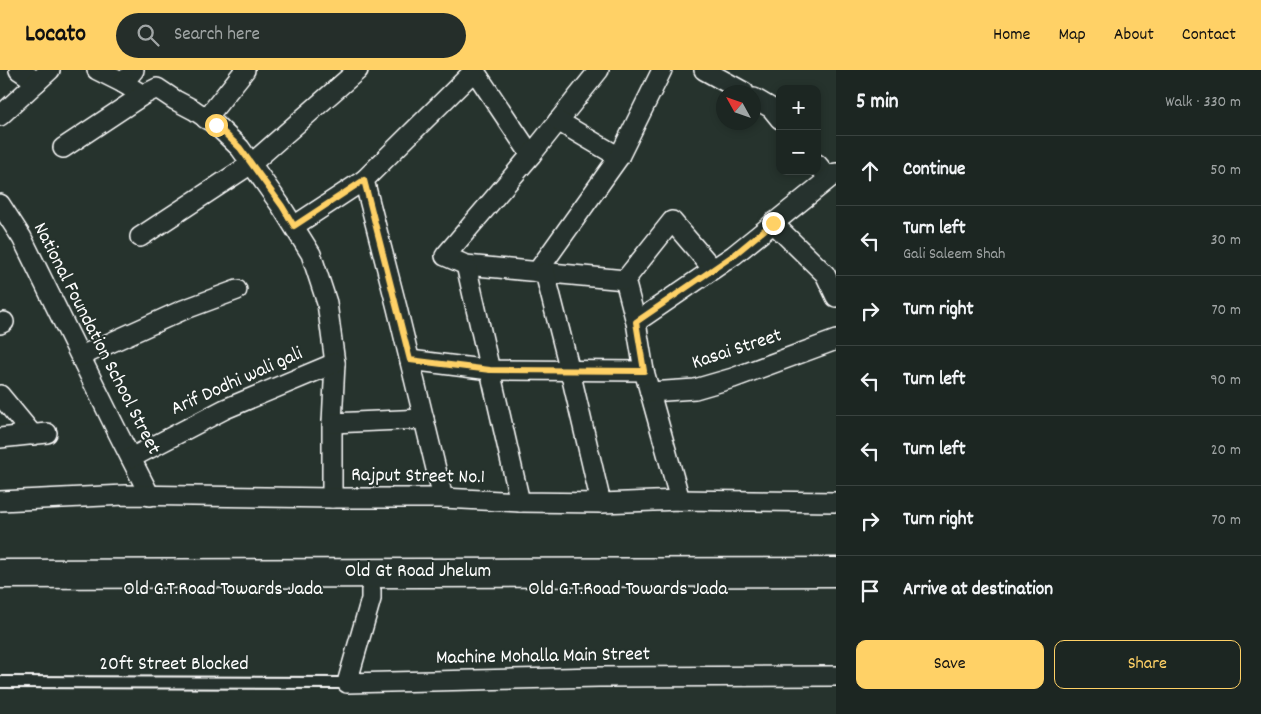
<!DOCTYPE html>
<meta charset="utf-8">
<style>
body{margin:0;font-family:Dekko,sans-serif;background:#252e2a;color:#f1f3f6}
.controls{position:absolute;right:15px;top:15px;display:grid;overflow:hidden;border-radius:10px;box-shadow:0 2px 8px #0003}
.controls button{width:45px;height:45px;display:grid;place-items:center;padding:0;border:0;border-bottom:1px solid #3a4340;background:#1c2622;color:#f1f3f6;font:25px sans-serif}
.compass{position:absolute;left:716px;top:15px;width:45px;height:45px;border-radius:50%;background:#1c2622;box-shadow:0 2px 8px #0003;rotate:310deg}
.stop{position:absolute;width:15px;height:15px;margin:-11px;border:4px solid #ffd166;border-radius:50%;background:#fff}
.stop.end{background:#ffd166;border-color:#fff;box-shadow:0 1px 5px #0008}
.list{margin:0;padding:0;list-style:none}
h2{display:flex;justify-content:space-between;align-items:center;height:65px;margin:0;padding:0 20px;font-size:21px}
h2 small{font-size:16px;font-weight:400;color:#a0a5a5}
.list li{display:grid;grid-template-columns:32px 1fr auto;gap:15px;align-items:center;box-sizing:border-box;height:70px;padding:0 20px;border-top:1px solid #3a4340}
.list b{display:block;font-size:19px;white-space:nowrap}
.list p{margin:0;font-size:16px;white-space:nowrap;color:#a0a5a5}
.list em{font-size:16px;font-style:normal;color:#a0a5a5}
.actions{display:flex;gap:10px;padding:15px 20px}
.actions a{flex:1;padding:11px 0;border:1px solid #ffd166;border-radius:10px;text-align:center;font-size:18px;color:#ffd166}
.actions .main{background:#ffd166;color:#111}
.icon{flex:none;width:28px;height:28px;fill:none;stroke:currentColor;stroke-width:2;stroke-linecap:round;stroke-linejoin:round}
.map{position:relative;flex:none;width:836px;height:644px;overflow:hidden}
header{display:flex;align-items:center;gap:30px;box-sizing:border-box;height:70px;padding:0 25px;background:#ffd166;color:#111}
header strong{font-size:24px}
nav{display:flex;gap:28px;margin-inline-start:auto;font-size:18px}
.search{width:350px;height:45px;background:#252e2a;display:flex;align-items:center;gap:12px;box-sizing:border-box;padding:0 18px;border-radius:28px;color:#a0a5a5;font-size:19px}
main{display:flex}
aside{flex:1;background:#1c2622}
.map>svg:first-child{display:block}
</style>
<header>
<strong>Locato</strong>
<div class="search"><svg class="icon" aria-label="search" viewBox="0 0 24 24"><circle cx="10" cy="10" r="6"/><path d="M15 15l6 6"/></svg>Search here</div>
<nav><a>Home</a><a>Map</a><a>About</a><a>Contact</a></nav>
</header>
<main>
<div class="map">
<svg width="836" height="644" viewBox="0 0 836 644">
<rect width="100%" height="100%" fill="#26332d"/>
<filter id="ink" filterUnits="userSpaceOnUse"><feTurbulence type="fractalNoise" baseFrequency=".02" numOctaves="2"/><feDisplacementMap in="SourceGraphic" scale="10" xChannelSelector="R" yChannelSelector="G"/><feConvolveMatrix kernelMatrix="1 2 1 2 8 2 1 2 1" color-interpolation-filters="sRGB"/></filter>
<g filter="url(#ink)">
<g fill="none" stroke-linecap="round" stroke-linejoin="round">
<defs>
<polyline id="service" points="0,612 347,613"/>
<g id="minor">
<polyline points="19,0 37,12"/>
<polyline points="97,0 123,13 134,0"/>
<polyline points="474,0 531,85"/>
<polyline points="599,0 531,85 445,186 466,195 625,210"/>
<polyline points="704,0 744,22"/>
<polyline points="123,13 143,25 157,18 175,30 194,40 216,55 240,78 281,136 311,184 327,233 335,293 332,353 332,428"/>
<polyline points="754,28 771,38 780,49"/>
<polyline points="0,46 50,0"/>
<polyline points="206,49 245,0"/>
<polyline points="558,51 619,87"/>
<polyline points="63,78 143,25"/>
<polyline points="817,94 829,108"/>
<polyline points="0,134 22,168 119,365 150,426"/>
<polyline points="773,153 825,204 836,227"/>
<polyline points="294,156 364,110"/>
<polyline points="140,167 251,94 358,0"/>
<polyline points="466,195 520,432"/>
<polyline points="537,202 619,87 662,0"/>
<polyline points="545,203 570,301 601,433"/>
<polyline points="625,210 636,252 644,301 680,430"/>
<polyline points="625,210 672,151 713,199"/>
<polyline points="636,252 734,185 836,103"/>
<polyline points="0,254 4,252"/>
<polyline points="81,286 183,240 237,220"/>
<polyline points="410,290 490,300 644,301"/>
<polyline points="650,322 695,319 733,308 836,270"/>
<polyline points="0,325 33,365"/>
<polyline points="332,353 424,349"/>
<polyline points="0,368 47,363"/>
<polyline points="131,388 225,339 335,293"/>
<polyline points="443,428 397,238 364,110 475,0"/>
<polyline points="0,431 125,425 332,428 443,428 520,432 601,433 680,430 836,432"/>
<polyline points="371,520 371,529 347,613 599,607 836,606"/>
</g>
<polyline id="primary" points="0,504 836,502"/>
</defs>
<use href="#service" stroke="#fff" stroke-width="14"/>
<use href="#minor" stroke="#fff" stroke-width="22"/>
<use href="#primary" stroke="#fff" stroke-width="31"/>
<use href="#service" stroke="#26332d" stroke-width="10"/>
<use href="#minor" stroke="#26332d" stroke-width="19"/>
<use href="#primary" stroke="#26332d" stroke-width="28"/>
</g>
</g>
<g fill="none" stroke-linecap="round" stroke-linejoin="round" filter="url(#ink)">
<polyline stroke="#ffd166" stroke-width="6" points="216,55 240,78 282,136 294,156 364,110 410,290 490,300 644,301 636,252 734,185 773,153"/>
</g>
<g text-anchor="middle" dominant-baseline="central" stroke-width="4" stroke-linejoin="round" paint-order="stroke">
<g font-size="20" fill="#fff" stroke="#26332d">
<text transform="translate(96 269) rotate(63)">National Foundation School Street</text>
<text transform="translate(737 280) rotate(-18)">Kasai Street</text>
<text transform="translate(237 312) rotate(-24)">Arif Dodhi wali gali</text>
<text transform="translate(418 407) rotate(1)">Rajput Street No.1</text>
<text x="418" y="502">Old Gt Road Jhelum</text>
<text x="223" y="520">Old G.T.Road Towards Jada</text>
<text x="628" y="520">Old G.T.Road Towards Jada</text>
<text transform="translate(543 587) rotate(-1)">Machine Mohalla Main Street</text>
<text x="174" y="595">20ft Street Blocked</text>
</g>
</g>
</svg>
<div class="controls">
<button>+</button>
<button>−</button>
</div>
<svg class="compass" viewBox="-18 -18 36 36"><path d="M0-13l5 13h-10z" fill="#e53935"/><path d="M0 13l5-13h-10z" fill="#a0a5a5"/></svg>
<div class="stop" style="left:216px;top:55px"></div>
<div class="stop end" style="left:773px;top:153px"></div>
</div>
<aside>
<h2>5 min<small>Walk · 330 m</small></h2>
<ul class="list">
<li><svg class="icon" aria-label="ahead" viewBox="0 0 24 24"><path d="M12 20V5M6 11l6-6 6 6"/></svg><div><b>Continue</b></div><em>50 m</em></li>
<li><svg class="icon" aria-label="left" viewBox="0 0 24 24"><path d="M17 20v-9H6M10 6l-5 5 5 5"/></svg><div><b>Turn left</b><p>Gali Saleem Shah</p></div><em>30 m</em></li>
<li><svg class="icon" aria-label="right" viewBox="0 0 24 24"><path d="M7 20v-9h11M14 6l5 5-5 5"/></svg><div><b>Turn right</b></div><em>70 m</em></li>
<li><svg class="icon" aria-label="left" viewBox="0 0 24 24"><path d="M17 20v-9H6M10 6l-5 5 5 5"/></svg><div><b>Turn left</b></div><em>90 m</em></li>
<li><svg class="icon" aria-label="left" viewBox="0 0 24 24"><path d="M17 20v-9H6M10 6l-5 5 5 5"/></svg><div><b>Turn left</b></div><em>20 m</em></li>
<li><svg class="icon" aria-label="right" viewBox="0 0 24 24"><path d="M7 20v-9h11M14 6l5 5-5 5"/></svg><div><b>Turn right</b></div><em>70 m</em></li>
<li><svg class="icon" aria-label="arrive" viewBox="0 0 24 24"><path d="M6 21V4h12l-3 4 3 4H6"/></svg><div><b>Arrive at destination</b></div></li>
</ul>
<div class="actions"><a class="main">Save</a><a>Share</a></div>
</aside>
</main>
